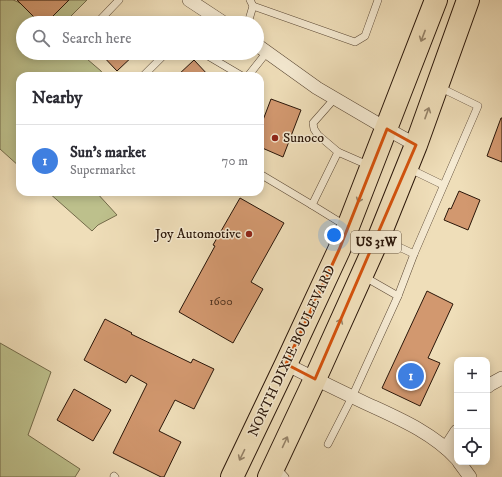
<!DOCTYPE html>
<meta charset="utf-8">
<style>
body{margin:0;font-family:"IM FELL DW Pica",serif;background:#f2f2f3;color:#2b2b33}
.controls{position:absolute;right:12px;bottom:12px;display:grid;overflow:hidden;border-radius:8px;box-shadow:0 2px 10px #0003}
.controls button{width:36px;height:36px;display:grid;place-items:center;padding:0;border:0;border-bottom:1px solid #e1e1e2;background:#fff;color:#2b2b33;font:20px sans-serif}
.you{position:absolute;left:334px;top:235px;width:14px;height:14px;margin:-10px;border:3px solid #fff;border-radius:50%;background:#1a73e8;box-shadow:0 0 0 6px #1a73e833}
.badge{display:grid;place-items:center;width:26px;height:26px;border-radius:50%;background:#8f2418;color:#fff;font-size:13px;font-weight:700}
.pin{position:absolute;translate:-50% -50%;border:2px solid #fff;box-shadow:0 1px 4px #0006}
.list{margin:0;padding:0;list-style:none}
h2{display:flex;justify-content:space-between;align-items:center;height:52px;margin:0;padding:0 16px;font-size:17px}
h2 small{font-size:13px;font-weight:400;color:#7c7c81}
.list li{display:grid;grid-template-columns:26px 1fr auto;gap:12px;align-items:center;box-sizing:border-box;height:72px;padding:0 16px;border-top:1px solid #e1e1e2}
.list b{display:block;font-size:15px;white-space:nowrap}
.list p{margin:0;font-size:13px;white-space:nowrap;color:#7c7c81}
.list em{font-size:13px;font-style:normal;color:#7c7c81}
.icon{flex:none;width:22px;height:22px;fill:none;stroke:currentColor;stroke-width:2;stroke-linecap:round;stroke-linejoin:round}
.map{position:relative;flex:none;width:502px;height:477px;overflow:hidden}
.search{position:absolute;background:#fff;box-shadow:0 2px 10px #0003;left:16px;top:16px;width:248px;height:44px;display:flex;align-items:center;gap:10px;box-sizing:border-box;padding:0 14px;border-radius:22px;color:#7c7c81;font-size:15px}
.panel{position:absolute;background:#fff;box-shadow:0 2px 10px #0003;left:16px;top:72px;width:248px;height:124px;border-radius:12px}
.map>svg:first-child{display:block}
</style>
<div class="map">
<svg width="502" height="477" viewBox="0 0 502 477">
<rect width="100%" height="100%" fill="#efdeb9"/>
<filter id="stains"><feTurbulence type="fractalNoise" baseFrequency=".005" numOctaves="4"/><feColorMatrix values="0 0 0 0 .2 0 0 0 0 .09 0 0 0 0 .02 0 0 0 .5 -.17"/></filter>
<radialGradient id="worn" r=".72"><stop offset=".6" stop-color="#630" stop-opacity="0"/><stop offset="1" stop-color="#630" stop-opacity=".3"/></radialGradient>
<g fill="#bdc08c" stroke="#746b4a">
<path d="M0,0c4,0 9,0 13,0 11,3 20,15 27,23h-17v30h57l21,18 3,5h-84v91l-20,-18z"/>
<polygon points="69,0 87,0 64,23 46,23"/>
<polygon points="48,192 96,192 117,215 98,225 92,231"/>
<polygon points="0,343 51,372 28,435 80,469 75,477 0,477"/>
</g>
<g fill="#d2986f" stroke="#2a1609">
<polygon points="17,0 69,0 46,23 40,23"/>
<polygon points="100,53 136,53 117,71"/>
<polygon points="194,60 209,76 177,76"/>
<polygon points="271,99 301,110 283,157 260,147 260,128"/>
<polygon points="501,118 502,118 502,162 487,156"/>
<polygon points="459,191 480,200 468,230 444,220 449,208 451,209"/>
<polygon points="240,198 284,223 251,282 263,289 233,343 179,312 215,246 213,245"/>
<polygon points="427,291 453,304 428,358 440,363 420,406 382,388"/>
<polygon points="105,319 132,333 131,334 191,363 193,359 214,369 194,409 175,400 159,431 181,442 164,477 161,477 113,453 147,384 131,375 126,383 84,360"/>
<polygon points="74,389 111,410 93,441 57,420"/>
</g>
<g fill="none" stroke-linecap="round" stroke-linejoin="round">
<defs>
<g id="lane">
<polyline points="253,6 355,42 365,36 378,0"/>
<polyline points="97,23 119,0"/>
<polyline points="248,23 253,6 250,0"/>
<polyline points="203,53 242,76"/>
<polyline points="143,76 166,53"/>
<polyline points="248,76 267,52"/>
<polyline points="335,98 313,123 314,129 318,135 338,152"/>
<polyline points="410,169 443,185"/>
<polyline points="260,174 312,205 338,152 370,166"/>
<polyline points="134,192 135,192"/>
<polyline points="312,205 346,226"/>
<polyline points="382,239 414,254"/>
<polyline points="363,276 398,296"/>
<polyline points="328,444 352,397 398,296 414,254 478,106 439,87"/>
<polyline points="277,468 285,477"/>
<polyline points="114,476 115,477"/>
</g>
<g id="street">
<polyline points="189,0 224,23"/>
<polyline points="257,45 317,88 387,129 416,145"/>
<path d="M286,364c25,13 50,25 75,37 34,16 70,30 96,58"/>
<polyline points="487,387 491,384 502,378"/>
<polyline points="446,448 457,431"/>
<polyline points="459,462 470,477"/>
</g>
<g id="highway">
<polyline points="232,477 286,364 339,250 436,0"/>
<polyline points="269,477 315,379 379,237 416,145 468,0"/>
</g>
</defs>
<use href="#lane" stroke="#5b4835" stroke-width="8"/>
<use href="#street" stroke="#5b4835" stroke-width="14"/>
<use href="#highway" stroke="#2a1609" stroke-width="24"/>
<use href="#lane" stroke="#f5ead2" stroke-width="7"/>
<use href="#street" stroke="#f5ead2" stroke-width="13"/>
<use href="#highway" stroke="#efdeb9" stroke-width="22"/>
</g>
<defs><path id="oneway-shaft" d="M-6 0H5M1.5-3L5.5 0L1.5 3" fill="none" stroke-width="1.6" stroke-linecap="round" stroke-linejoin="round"/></defs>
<g stroke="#96846a">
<use href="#oneway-shaft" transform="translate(423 36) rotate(111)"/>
<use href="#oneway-shaft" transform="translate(427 113) rotate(-70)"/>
<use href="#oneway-shaft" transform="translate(360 197) rotate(111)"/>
<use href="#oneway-shaft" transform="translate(339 324) rotate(-66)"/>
<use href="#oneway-shaft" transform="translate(285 442) rotate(-65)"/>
<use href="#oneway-shaft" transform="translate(242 455) rotate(116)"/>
</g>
<path fill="none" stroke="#d5520c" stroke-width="3" stroke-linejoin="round" d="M387,129l29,16 -101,234 -29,-15 53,-114z"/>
<g fill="#8f2418" stroke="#f5ead2" stroke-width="1.5">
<circle cx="275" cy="138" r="4"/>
<circle cx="249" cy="234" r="4"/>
</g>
<g text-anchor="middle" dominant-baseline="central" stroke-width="3" stroke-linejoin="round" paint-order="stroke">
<g font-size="12" fill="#543622">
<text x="221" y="301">1600</text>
</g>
<rect fill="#f5ead2" stroke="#675645" stroke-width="1" x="351" y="231" width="50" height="22" rx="3"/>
<g font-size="13" font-weight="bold" fill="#2a1609">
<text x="376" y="242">US 31W</text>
</g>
<g font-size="14" fill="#2a1609" stroke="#f5ead2" text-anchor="start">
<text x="283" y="138">Sunoco</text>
<text x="241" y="234" text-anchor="end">Joy Automotive</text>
</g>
<g font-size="14" fill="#2a1609" stroke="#f5ead2">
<text transform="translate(292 351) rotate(-65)">NORTH DIXIE BOULEVARD</text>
</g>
</g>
<rect width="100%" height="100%" filter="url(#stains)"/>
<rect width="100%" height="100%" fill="url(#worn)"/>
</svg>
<div class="controls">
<button>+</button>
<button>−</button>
<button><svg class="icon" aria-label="locate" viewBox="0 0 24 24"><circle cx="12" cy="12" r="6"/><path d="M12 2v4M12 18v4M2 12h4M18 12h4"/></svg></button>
</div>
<div class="you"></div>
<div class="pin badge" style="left:411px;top:376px;background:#3f7fe0">1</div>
<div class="search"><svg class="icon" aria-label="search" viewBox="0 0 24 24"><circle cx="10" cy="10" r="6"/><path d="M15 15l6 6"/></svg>Search here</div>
<section class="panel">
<h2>Nearby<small></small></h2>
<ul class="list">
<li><span class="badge" style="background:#3f7fe0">1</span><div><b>Sun’s market</b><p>Supermarket</p></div><em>70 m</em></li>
</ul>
</section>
</div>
